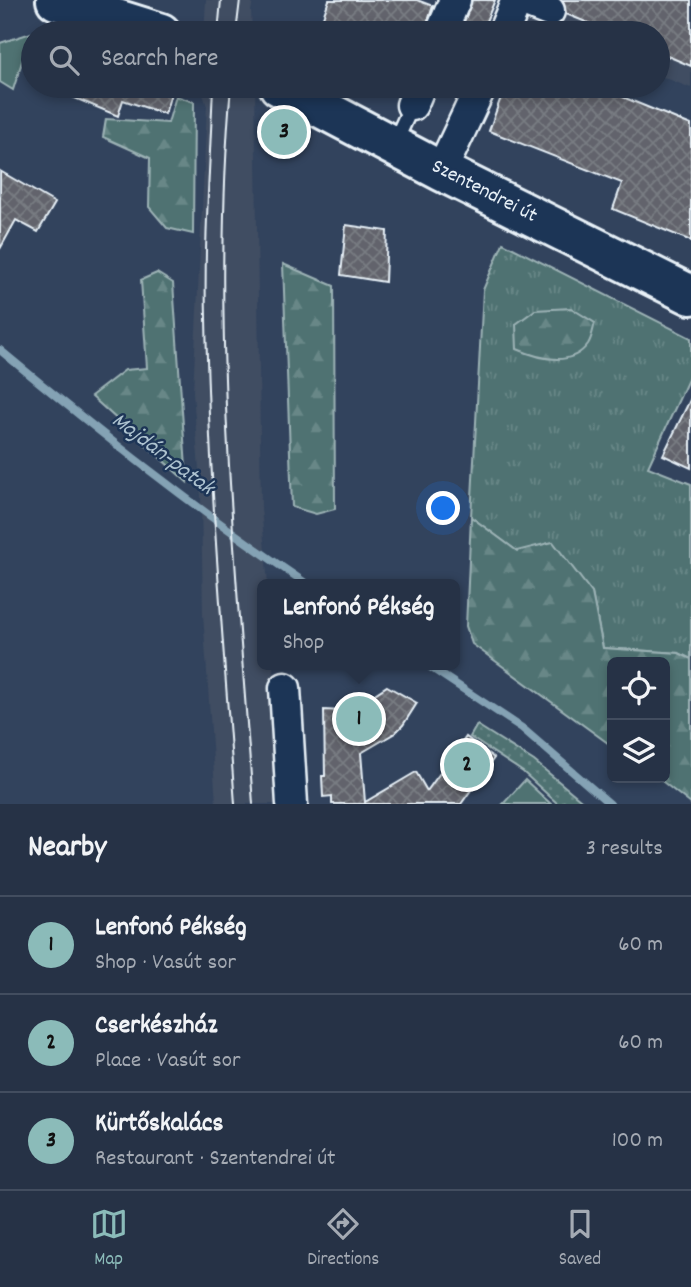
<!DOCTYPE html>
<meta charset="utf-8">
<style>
body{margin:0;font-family:Dekko,sans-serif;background:#323e51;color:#f1f3f6}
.controls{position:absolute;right:21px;bottom:21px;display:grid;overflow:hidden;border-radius:10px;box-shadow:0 4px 10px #0003}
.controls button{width:63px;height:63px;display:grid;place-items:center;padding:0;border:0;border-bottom:2px solid #424d5f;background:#263246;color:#f1f3f6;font:35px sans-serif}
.you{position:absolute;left:444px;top:509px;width:24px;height:24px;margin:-18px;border:5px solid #fff;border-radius:50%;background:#1a73e8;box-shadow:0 0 0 10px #1a73e833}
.badge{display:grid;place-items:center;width:46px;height:46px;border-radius:50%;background:#8bbbb9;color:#111;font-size:23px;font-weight:700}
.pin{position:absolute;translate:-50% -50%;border:4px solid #fff;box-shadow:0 2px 7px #0006}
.popup{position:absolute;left:257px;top:579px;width:203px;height:91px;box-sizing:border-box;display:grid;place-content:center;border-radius:10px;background:#263246;filter:drop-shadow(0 2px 5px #0005);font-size:23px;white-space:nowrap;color:#a4aab3}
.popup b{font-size:26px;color:#f1f3f6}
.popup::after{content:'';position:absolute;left:50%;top:100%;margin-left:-14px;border:14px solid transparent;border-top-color:#263246}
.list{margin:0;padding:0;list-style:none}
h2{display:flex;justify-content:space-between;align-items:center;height:91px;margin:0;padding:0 28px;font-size:30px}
h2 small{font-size:23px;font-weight:400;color:#a4aab3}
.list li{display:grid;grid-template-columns:46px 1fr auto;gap:21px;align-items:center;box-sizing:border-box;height:98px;padding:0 28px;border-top:2px solid #424d5f}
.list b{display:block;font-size:26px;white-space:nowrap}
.list p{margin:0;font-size:23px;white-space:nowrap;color:#a4aab3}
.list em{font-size:23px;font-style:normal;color:#a4aab3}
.icon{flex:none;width:38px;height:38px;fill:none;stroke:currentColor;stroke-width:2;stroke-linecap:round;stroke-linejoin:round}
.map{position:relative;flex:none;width:691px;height:804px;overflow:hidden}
.search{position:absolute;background:#263246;box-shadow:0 4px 10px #0003;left:21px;right:21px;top:21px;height:77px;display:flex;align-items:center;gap:18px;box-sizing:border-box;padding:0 24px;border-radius:38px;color:#a4aab3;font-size:26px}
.sheet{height:385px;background:#263246}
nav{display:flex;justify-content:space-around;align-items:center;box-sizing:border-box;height:98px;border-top:2px solid #424d5f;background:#263246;font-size:19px;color:#a4aab3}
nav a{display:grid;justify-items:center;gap:4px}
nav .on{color:#8bbbb9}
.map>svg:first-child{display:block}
</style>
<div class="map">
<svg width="691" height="804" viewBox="0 0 691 804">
<defs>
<pattern id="grass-tufts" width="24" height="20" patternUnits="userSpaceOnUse" patternTransform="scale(1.75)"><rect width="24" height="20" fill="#4f7272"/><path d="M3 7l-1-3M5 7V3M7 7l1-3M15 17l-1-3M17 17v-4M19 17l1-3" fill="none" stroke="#688787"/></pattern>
<pattern id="forest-firs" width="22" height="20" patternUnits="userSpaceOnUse" patternTransform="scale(1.75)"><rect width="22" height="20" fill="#4f7272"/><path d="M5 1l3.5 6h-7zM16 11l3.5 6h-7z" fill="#688787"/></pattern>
<pattern id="garden-dots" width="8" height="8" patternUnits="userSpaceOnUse" patternTransform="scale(1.75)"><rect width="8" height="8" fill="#4f7272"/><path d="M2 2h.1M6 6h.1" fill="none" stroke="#688787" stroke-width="1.8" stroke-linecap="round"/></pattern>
<pattern id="building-cross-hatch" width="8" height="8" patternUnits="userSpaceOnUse" patternTransform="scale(1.75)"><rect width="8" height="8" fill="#62646c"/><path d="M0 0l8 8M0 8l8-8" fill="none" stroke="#787b82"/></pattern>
</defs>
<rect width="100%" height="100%" fill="#32435d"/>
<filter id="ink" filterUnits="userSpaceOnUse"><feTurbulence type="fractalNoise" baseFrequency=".0143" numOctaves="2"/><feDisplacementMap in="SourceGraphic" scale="14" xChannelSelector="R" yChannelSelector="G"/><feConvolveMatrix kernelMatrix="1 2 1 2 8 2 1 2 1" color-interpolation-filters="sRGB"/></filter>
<g filter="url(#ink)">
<g fill="#404d62">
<polygon points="206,0 253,0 251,11 252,33 204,33"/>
<polygon points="532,0 691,0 691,88 658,75 658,33 549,33 523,23"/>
<polygon points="200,86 255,86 261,508 268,584 263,584 263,665 273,665 280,804 216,804 203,614 201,496 193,392 207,106"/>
</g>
<polygon fill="url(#grass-tufts)" stroke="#9cb2b5" stroke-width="2" points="503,243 691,338 691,373 648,467 691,484 691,659 679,653 603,648 592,593 517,551 471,517 483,290"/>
<g fill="url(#forest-firs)" stroke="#9cb2b5" stroke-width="2">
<polygon points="176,96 194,102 193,234 167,228 149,207 150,158 103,137 106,119 168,123"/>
<polygon points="283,264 334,286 335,509 316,514 292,507"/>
<polygon points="157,273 173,283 187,482 91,396 125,370 147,368 141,280"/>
<path d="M571,308l24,15c-2,6 -3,15 -7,21 -17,24 -48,15 -71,5l-1,-25 19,-14z"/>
<polygon points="471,517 517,551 553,542 592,593 603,648 679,653 691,659 691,804 658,778 665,778 665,662 612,662 612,746 472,644 466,626"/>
</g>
<g fill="#4f7272" stroke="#9cb2b5" stroke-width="2">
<polygon points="31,33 13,90 0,82 0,43"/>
<polygon points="525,780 551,804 503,804"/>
</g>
<polygon fill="url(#garden-dots)" stroke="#9cb2b5" stroke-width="2" points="477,725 534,761 586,804 558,804 523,772 470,737"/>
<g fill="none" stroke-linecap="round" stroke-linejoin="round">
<g stroke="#84a2b4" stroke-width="8">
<path d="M0,350c99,82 199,162 307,234"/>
<polyline points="427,665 522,728 610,804"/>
</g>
</g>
<g fill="url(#building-cross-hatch)" stroke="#e8f1f8" stroke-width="2">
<polygon points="329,0 417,0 433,6 424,33 357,33 322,20"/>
<polygon points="472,0 495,0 484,26 487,27 486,33 460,33"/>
<polygon points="563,0 691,0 691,66 658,52 658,33 613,33 566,14"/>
<polygon points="46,86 173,86 165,114 123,100 118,116"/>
<polygon points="505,86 596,86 691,125 691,241 613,209 622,183 489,131"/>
<polygon points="0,171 55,203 38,232 16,220 0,249"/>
<polygon points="346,225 387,231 385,282 341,275"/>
<polygon points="691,398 691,468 663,455"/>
<polygon points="387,686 417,703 403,725 395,733 361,753 365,802 416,772 427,791 466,737 494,758 461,804 332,804 332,796 323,797 322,776 325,776 324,710 343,711 345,706 358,705"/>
</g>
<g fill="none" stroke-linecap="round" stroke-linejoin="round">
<defs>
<polyline id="service" points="394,144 412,105"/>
<g id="minor">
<polyline points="521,0 549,11"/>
<polyline points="441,33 455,0"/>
<polyline points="503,33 517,0"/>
<polyline points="412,105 420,86"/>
<polyline points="441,171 481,86"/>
<polyline points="285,688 292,804"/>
</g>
<g id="secondary">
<polyline points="56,0 161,33"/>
<polyline points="279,86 441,171 691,295"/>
</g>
</defs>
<use href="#service" stroke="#e8f1f8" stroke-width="19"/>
<use href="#minor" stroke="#e8f1f8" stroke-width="35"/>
<use href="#secondary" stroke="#e8f1f8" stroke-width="44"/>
<use href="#service" stroke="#1d3557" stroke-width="14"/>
<use href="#minor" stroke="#1d3557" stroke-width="30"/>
<use href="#secondary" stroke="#1d3557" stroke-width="38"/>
<g stroke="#e8f1f8" stroke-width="2">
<polyline points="218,33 221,0"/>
<polyline points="236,33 240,0"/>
<path d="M213,86c-3,77 -9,155 -7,232 3,162 17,324 29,486"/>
<path d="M231,86c-21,239 5,479 22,718"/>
</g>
</g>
</g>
<g text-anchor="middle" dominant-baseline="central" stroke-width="5" stroke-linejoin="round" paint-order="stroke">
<g font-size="21" fill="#e8f1f8" stroke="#1d3557">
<text transform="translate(484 192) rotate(27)">Szentendrei út</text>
</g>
<g font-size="23" font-style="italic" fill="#aec3d0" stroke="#1d3557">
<text transform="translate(162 455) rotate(37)">Majdán-patak</text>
</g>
</g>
</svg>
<div class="controls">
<button><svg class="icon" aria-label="locate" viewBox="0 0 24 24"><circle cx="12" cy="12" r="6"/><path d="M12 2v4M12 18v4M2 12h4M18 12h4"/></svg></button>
<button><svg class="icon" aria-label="layers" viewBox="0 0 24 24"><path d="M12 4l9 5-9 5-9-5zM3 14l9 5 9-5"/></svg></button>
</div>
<div class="you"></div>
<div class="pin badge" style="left:359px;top:719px">1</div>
<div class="popup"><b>Lenfonó Pékség</b>Shop</div>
<div class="pin badge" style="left:467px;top:765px">2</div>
<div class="pin badge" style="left:284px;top:132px">3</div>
<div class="search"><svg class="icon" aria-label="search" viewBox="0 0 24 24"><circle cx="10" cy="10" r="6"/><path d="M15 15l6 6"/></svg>Search here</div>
</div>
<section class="sheet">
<h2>Nearby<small>3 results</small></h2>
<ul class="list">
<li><span class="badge">1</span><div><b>Lenfonó Pékség</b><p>Shop · Vasút sor</p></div><em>60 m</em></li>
<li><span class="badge">2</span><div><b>Cserkészház</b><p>Place · Vasút sor</p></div><em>60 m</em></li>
<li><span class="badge">3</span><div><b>Kürtőskalács</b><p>Restaurant · Szentendrei út</p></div><em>100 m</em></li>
</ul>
</section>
<nav>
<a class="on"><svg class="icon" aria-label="map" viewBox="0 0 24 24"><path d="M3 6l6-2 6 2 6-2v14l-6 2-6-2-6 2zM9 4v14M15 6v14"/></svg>Map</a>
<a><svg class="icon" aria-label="directions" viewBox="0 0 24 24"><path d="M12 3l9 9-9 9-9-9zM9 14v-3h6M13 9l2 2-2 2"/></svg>Directions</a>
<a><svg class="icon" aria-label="saved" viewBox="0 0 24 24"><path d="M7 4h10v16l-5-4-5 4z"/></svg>Saved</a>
</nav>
